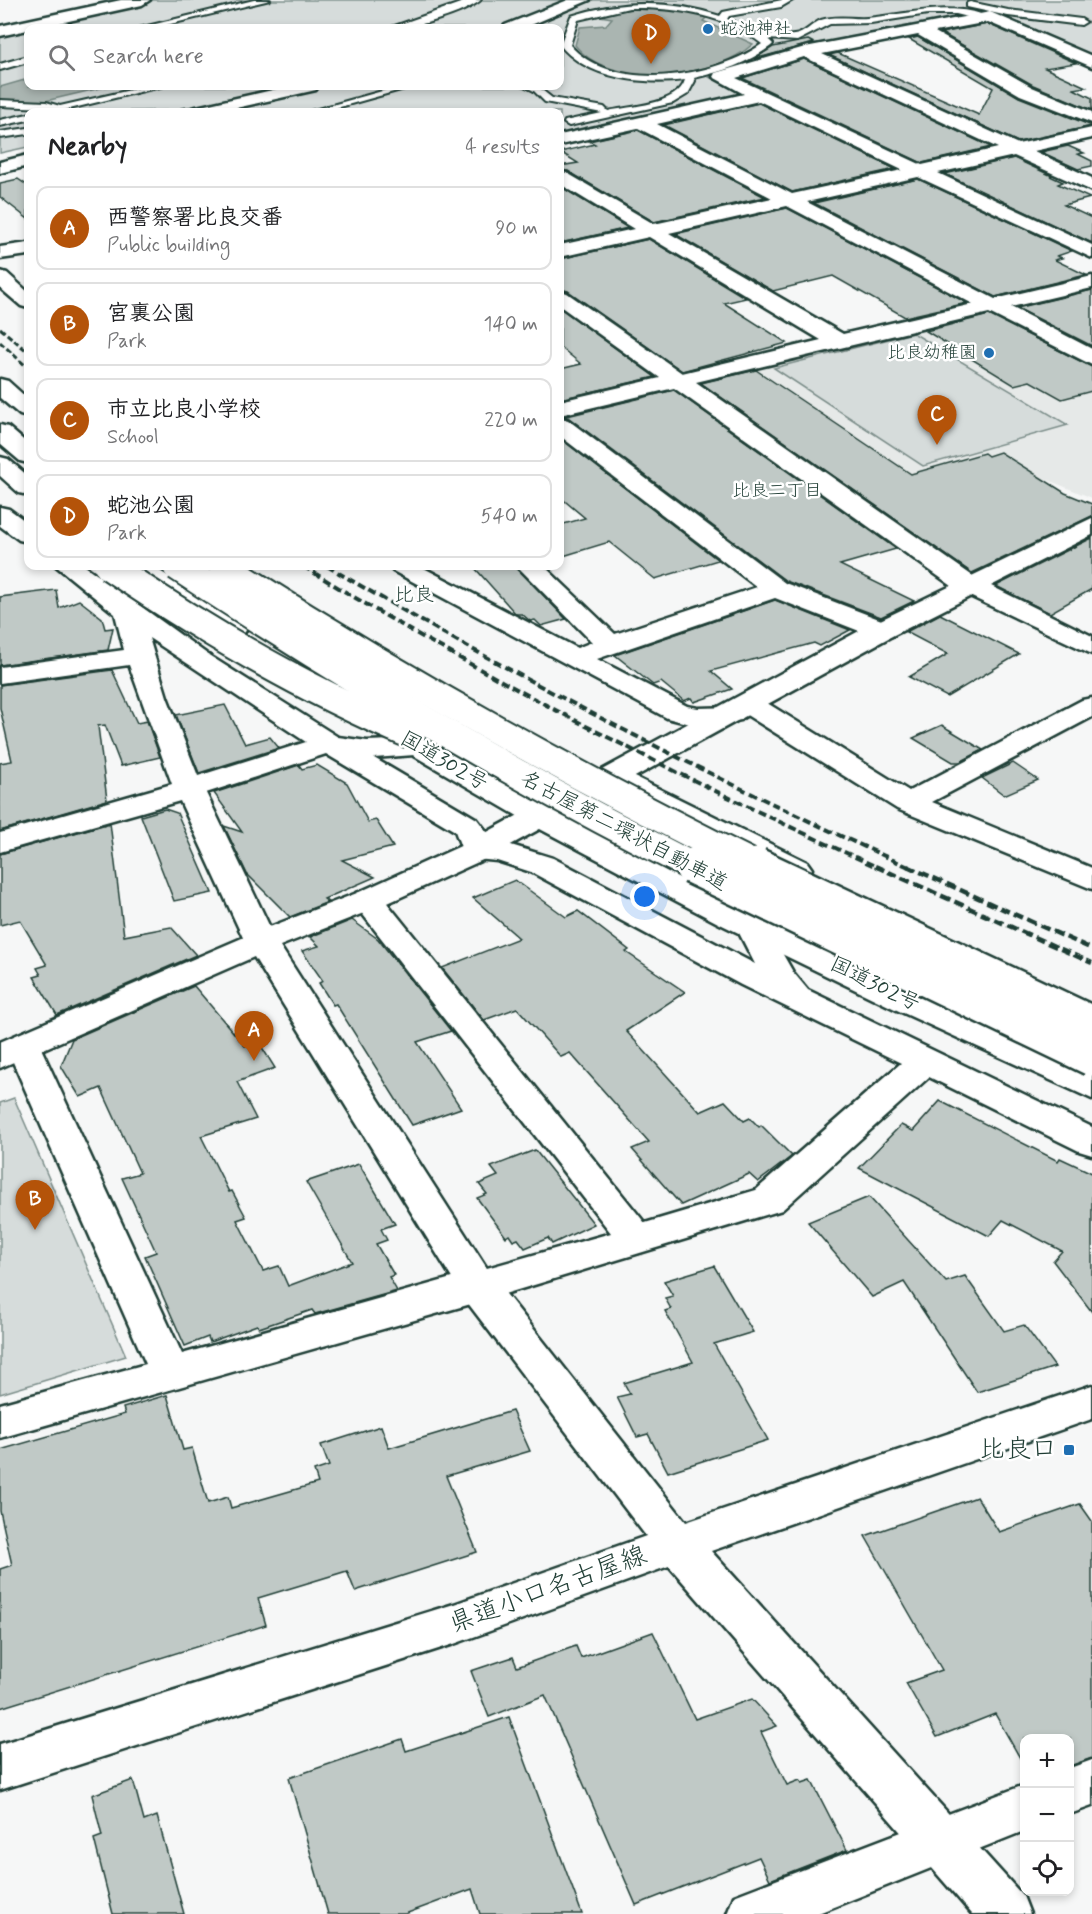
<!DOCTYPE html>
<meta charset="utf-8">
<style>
body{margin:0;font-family:Mynerve,"Klee One",sans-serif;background:#f6f6f6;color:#202124}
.controls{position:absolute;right:18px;bottom:18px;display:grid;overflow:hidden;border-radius:12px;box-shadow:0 3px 9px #0003}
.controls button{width:54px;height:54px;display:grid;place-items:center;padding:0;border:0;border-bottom:2px solid #e0e0e0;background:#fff;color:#202124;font:30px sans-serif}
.you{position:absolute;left:645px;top:897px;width:21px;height:21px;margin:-15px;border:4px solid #fff;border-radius:50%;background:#1a73e8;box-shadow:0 0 0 9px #1a73e833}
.badge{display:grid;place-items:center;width:39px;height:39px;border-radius:50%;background:#b45309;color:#fff;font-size:20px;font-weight:700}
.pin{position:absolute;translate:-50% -50px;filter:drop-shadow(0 2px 3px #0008)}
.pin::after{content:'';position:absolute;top:32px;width:21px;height:18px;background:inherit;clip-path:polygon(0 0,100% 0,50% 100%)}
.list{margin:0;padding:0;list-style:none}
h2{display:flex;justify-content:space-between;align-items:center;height:78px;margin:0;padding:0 24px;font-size:26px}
h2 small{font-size:20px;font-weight:400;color:#757577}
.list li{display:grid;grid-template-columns:39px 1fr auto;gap:18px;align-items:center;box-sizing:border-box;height:84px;margin:0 12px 12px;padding:0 12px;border:2px solid #e0e0e0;border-radius:12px}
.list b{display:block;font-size:22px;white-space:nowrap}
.list p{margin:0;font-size:20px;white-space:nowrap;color:#757577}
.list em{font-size:20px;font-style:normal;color:#757577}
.icon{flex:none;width:33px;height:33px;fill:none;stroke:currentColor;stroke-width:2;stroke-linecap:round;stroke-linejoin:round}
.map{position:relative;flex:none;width:1092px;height:1914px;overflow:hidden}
.search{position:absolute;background:#fff;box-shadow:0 3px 9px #0003;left:24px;top:24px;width:540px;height:66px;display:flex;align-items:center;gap:15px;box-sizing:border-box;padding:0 21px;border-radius:12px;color:#757577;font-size:22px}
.panel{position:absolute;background:#fff;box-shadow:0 3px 9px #0003;left:24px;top:108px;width:540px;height:462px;border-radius:12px}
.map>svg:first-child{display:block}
</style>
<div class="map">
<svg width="1092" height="1914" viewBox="0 0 1092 1914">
<rect width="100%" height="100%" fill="#f6f7f7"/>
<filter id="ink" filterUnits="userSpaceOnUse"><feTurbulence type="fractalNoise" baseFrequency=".0167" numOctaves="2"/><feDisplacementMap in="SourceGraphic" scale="12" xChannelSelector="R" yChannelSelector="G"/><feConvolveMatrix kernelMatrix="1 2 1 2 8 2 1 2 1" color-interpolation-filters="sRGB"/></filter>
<g filter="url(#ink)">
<polygon fill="#e6e9e8" points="980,313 992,314 1092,368 1092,498 1048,480 923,544 701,388 701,380"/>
<g fill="#d6dcdb" stroke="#7a8c88" stroke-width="1.5" fill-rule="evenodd">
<path d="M152,0h940v55l-102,-42 -185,35 -96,29 36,18 -185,40v-23h-347l-4,-2 -181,2v35l-28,6v-118zM28,28h532v58h-532z"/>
<polygon points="913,333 1068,425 923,466 774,368"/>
<polygon points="14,1098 126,1356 0,1394 0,1103"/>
</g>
<g fill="#aab5b1" stroke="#72857f" stroke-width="1.5">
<path d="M657,7l43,7 6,4 -3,3 50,23c-38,35 -144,46 -178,1l5,-18 26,-2 6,-7 -12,-2 7,-2 -3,-2z"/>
<polygon points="28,79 28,86 109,86 37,103 0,103 0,87"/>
</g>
<g fill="#c0c9c6" stroke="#1f3d34" stroke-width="1.5">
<polygon points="988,24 1076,63 1045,68 1086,87 1074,89 1092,98 1092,110 1033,85 941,33"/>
<polygon points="918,37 1019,97 1092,126 1018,142 829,55 838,53 979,115 993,88 909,39"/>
<polygon points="808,40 814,43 754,59 773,47"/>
<polygon points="804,59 991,147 922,163 742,78"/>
<polygon points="759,103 895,169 792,192 664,125"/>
<polygon points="638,130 765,197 654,222 568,171 560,170 560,166 578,163 560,152 595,144 589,141"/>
<polygon points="1068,146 1084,153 1078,154 1092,161 1092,166 1078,169 1041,152"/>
<polygon points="1014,158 1052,176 1050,176 1063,182 1058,184 1090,198 1064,205 1092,218 1092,243 945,174"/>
<polygon points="18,179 28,186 28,219 0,197 0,183"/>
<polygon points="918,179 1072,251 1057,256 1062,258 1055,260 1086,275 995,297 814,203"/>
<polygon points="560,186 628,228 560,243"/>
<polygon points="787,208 967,303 905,317 833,276 773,291 675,234"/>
<polygon points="649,239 746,298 724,303 787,343 682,371 568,291 560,289 560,259"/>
<polygon points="1092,290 1092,346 1017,308"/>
<polygon points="560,308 655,377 560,399 560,369 581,364 560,347"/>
<polygon points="989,315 1092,367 1092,391 1062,399 1030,381 1014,385 926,331"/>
<polygon points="756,370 911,474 984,453 988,456 1000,452 1065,493 1092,504 1092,516 972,573 701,383"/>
<polygon points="674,390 896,549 840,565 914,601 881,617 786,581 569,418 563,417"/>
<polygon points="560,438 718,560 655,579 609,542 560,557 560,525 585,518 560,497"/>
<polygon points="1092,538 1092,589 1050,613 996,586"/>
<polygon points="473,566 515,566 566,619 541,626 535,620 530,621 522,614 516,614"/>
<polygon points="56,590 59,608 79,600 102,618 105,629 113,628 108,650 0,665 0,597"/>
<polygon points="775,600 850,630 820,646 814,643 711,671 732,689 694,702 691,698 684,701 661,682 653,685 615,655"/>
<polygon points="940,614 1019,654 947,697 909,677 948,654 906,632"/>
<polygon points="112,670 137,723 147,721 160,757 121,766 105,725 98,726 107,800 0,831 0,763 12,761 0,708 0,685"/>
<polygon points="225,705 245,744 270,737 279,748 199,773 176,715"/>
<polygon points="942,725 948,729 983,750 960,762 953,762 913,738"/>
<polygon points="1013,763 1038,780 1004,795 982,778"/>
<polygon points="299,765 302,769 317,765 347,783 368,822 376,820 393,847 342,860 375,877 324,899 328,902 290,917 247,874 224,826 242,832 214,793"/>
<polygon points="165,809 177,813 212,893 174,901 141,816"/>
<polygon points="110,823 124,936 171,927 196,955 57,1015 34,977 41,975 37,968 47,965 20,920 0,925 0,854"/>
<polygon points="515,880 566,917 578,911 629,950 626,952 685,992 626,1031 700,1112 725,1101 744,1121 750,1118 759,1127 761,1125 792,1156 758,1182 749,1174 681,1205 632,1149 649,1142 570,1053 561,1057 517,1008 484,1020 442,968 519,938 473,898"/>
<polygon points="352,920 378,939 451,1031 417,1042 461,1108 412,1125 336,1004 333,1005 319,983 323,981 302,951 319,946 310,937"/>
<polygon points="194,986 245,1046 258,1041 275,1068 237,1082 256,1119 201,1136 229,1192 232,1191 246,1217 237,1220 263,1271 279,1266 288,1286 352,1262 306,1182 359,1164 395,1224 381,1229 387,1240 376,1244 394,1275 389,1277 397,1291 315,1314 312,1310 259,1328 257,1325 210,1342 208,1337 185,1346 145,1256 156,1252 122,1178 140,1173 101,1088 80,1097 61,1066 72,1039"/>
<polygon points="940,1101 1058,1161 1060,1158 1092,1173 1092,1312 1053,1261 1062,1251 1003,1220 989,1236 859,1168 901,1125 913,1131"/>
<polygon points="535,1150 594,1224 552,1244 548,1238 525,1248 518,1239 513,1241 509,1235 506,1237 477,1198 487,1194 479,1184 498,1176 491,1167"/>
<polygon points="869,1197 946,1282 965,1276 1004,1331 1024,1325 1055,1367 977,1392 904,1282 872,1297 808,1222"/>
<polygon points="714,1266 753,1332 714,1344 768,1440 668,1472 648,1434 637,1437 617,1397 630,1394 624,1383 693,1362 665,1311 671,1309 665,1298 673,1296 664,1281"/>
<polygon points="167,1395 183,1450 192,1448 208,1503 228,1497 231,1508 318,1483 314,1471 329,1466 321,1445 381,1426 389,1448 512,1411 530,1451 446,1476 477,1552 355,1591 347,1571 258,1598 266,1625 0,1708 0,1569 12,1565 0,1511 0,1450 125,1414 123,1408"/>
<polygon points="977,1497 999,1532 1080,1504 1092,1521 1092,1758 1070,1766 1070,1738 1024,1738 1024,1765 995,1714 937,1737 906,1683 942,1670 865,1536"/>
<polygon points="653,1632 695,1719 752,1699 777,1726 761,1732 787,1785 800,1780 802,1783 811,1780 847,1850 770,1880 759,1857 636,1905 545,1695 489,1717 471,1671 513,1657 517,1667 576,1646 581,1658"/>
<polygon points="509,1717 582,1914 480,1914 472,1889 405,1914 328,1914 289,1778 402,1739 406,1751"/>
<polygon points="133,1780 144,1821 157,1816 184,1914 113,1914 94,1839 102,1836 92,1795"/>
</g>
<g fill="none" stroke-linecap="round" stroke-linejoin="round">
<defs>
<g id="lane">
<polygon points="254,0 270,0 154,28 139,28"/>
<path d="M469,0h12c-17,14 -70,30 -92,28z"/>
<path d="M782,0h11l-12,7 -52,9 -2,3c21,9 43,19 67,16 11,-1 17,-11 27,-15 15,-5 31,-1 46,-2 35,-3 91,-18 122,0l-5,3 -28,-7h-28l-57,9 -41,1 -33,17 -29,-2 5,5 -2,2c-23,17 -49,26 -77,32l1,3 -7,13 -15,9 -104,23 -5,-3 1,-2 37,-8 -57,-11 -11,-11 -10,-5h13l15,12 52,9 4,4c22,-5 70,-6 77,-31 -41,5 -98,-1 -125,-35l11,-29c49,-16 100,-16 149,0l3,-4zM629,8c45,-1 98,7 133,36 -48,34 -149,50 -192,1l8,-25z"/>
<polygon points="970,2 1008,10 1081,19 1086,22 1081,25 1008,16 967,7 967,3"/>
<polygon points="28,56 28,62 0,70 0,64"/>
<polygon points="148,86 164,86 57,112 41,112 48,109 45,108 0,106 0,100 46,102 60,106"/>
<polygon points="400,86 415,86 322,112 307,112"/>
<polygon points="213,106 217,107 217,111 177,112 182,109"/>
<polygon points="28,114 28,120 0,126 0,120"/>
<polygon points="28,128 28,134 0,138 0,132"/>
</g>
<g id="street">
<polygon points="121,0 150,0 142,5 0,36 0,26"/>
<polygon points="568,0 590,0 524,28 503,28 505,25"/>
<path d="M990,12l102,44v11l-104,-45 -53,10 97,55 60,25v11l-72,-28 -102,-60 -96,19 196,90 74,-16v10l-58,13 58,27v13l-78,-35 -76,17 154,72v13l-174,-81 -111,25 188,97 97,-23v12l-81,19 81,42v16l-103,-52 -293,69 281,197 115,57v18l-133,-63 -285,-203 -114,27v-14l100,-23 -100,-72v-15l7,2 115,80 139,-33 -172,-103 -89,20v-12l74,-16 -74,-45v-12l7,1 87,51 118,-26 -134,-70 -78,17v-10l184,-41 -31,-17 2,-4 90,-26zM804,57l194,91 -76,17 -186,-87zM759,101l143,69 -110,24 -135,-70zM787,206l186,98 -130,30 -174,-101z"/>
<polygon points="290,86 318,86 316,90 218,112 189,112 192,108"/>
<polygon points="28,155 28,166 0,173 0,162"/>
<polygon points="28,243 28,255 0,259 0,247"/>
<polygon points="0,271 7,273 28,292 28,308 21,306 0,288"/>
<polygon points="560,418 568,420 785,583 892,624 895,630 892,636 882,638 872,636 775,598 597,659 687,706 698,708 737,707 735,704 739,698 749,696 759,698 909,791 1082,700 1092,698 1092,717 932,802 1092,868 1092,889 897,809 745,714 741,720 698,726 667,718 393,571 389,566 420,566 577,648 592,642 517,566 544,566 615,634 757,587 560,436"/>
<polygon points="0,507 9,509 28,523 28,542 19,540 0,526"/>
<path d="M56,566h29l122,88 131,83 29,4 51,-2 10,3 5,6 -5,6 -54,4 103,61 10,13 3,10 21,3 42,13 202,106 -20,-39 5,-7 11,-3 11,3 31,54 15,18 284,137v28l-13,-4 -150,-74 -147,133 -304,92 -478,136v-34l146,-40 -140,-318 5,-8 12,-4 12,4 5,8 142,308 429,-121 -254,-326 -5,-7 5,-7 11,-3 11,3 266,330 111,-33 145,-127 -160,-78 -210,-113 -34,-11 -32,-3 -10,-27 -129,-77 -120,39 71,149 -4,7 -12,3 -12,-3 -4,-7 -65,-141 -180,51v-19l172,-49 -43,-119 -129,18v-16l124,-17 -9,-36zM149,638l157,104 -108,34 -31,-79z"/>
<polygon points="1092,1760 1092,1806 1070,1814 1070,1768"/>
<polygon points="1024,1785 1024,1831 816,1914 727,1914 734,1896"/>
</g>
<polygon id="secondary" points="1092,518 1092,535 892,636 487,858 379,907 280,946 492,1276 686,1522 1092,1385 1092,1419 711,1551 1023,1896 1030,1914 972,1914 669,1566 454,1644 0,1790 0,1744 454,1604 646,1536 464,1298 254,957 0,1068 0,1042 249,935 357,893 465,844 872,624"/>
<g id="highway">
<polygon points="0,379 8,381 28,399 28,417 20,415 0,398"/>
<polygon points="0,425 8,427 28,444 28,463 20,461 0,444"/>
<polygon points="0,457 8,459 28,476 28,495 19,493 0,476"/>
<polygon points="122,566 152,566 243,624 246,630 243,636 233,638 223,636 126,571"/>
<path d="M378,714l10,3c227,135 464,246 704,356v26l-193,-88 -181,-88 -178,-94 -172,-100 -4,-6 4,-6z"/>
<polygon points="622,773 633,776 807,862 812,869 807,876 796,879 785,876 611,788 607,782 611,776"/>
</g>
</defs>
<use href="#lane" stroke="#1f3d34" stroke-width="4"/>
<use href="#street" stroke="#1f3d34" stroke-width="5"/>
<use href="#secondary" stroke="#1f3d34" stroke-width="5"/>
<use href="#highway" stroke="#1f3d34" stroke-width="5"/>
<use href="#lane" fill="#fff" fill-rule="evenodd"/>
<use href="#street" fill="#fff" fill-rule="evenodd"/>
<use href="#secondary" fill="#fff" fill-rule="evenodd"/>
<use href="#highway" fill="#fff" fill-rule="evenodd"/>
<g stroke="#1f3d34" stroke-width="3" stroke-dasharray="6 3" stroke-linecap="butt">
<polyline points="0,328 28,352"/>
<polyline points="0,342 28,368"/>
</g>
<g stroke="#1f3d34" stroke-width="4" stroke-dasharray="8 4" stroke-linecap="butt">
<path d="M303,566c184,114 379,212 576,302"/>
<path d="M327,566c189,112 384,212 584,302"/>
</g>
<g stroke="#1f3d34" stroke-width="4.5" stroke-dasharray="10 4.5" stroke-linecap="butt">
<polyline points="875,866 1092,963"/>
<polyline points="907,866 1092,949"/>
</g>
<defs>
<g id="highway-bridge-far1">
<path d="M109,566c96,65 194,123 301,168"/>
<path d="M177,566c167,111 339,211 518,302"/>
<path d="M223,566c173,111 352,211 537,302"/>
</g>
<g id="highway-bridge">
<polyline points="692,866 1092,1058"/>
<polyline points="757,866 1092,1024"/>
</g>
</defs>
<use href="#highway-bridge-far1" stroke="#1f3d34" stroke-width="32" stroke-linecap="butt"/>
<use href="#highway-bridge" stroke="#1f3d34" stroke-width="40" stroke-linecap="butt"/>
<use href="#highway-bridge-far1" stroke="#fff" stroke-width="28"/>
<use href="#highway-bridge" stroke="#fff" stroke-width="35"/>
</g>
</g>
<g fill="#1f6fb2" stroke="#fff" stroke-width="2">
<circle cx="708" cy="29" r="6"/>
<circle cx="989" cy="353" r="6"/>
<rect x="1063" y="1444" width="12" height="12" rx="3"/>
</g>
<g text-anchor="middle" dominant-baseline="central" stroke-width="5" stroke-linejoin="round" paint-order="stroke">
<g font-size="18" fill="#1f3d34" stroke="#fff" text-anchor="start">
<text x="720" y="29">蛇池神社</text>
<text x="977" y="353" text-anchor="end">比良幼稚園</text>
</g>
<g font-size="18" fill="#1f3d34" stroke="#fff">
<text x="777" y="491">比良二丁目</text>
</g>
<g font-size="20" fill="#1f3d34" stroke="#fff">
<text x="414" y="595">比良</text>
</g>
<g font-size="21" fill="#1f3d34" stroke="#fff">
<text transform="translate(444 761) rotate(30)">国道302号</text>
<text transform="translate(624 831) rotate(28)">名古屋第二環状自動車道</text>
<text transform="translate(875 984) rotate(26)">国道302号</text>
</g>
<g font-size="26" fill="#1f3d34" stroke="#fff" text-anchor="end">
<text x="1057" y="1450">比良口</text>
</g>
<g font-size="26" fill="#1f3d34" stroke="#fff">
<text transform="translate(548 1590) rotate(-20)">県道小口名古屋線</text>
</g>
</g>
</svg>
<div class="controls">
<button>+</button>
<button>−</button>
<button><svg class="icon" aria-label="locate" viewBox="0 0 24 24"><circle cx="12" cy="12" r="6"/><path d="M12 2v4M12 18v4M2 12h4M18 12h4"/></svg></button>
</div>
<div class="you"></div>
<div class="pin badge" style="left:254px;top:1061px">A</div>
<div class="pin badge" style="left:35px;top:1230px">B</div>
<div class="pin badge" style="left:937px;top:445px">C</div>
<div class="pin badge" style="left:651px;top:64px">D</div>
<div class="search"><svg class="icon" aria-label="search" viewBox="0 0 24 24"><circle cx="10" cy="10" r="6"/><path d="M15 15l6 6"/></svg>Search here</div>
<section class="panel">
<h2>Nearby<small>4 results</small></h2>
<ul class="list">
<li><span class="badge">A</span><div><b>西警察署比良交番</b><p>Public building</p></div><em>90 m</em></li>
<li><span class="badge">B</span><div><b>宮裏公園</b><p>Park</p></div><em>140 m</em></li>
<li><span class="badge">C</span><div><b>市立比良小学校</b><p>School</p></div><em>220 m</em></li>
<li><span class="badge">D</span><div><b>蛇池公園</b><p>Park</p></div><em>540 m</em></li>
</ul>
</section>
</div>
